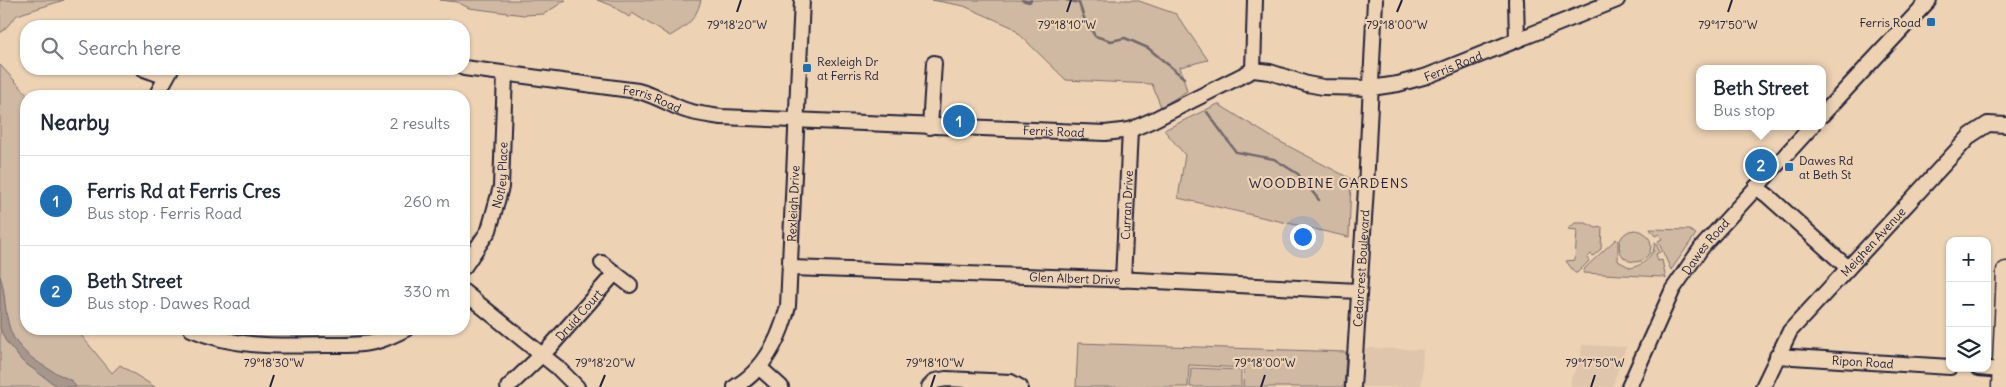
<!DOCTYPE html>
<meta charset="utf-8">
<style>
body{margin:0;font-family:Delius,sans-serif;background:#f2f2f3;color:#1f2937}
.controls{position:absolute;right:15px;bottom:15px;display:grid;overflow:hidden;border-radius:10px;box-shadow:0 1px 4px #0004}
.controls button{width:45px;height:45px;display:grid;place-items:center;padding:0;border:0;border-bottom:1px solid #e0e1e3;background:#fff;color:#1f2937;font:25px sans-serif}
.you{position:absolute;left:1302px;top:236px;width:18px;height:18px;margin:-12px;border:4px solid #fff;border-radius:50%;background:#1a73e8;box-shadow:0 0 0 8px #1a73e833}
.badge{display:grid;place-items:center;width:32px;height:32px;border-radius:50%;background:#1f6fb2;color:#fff;font-size:16px;font-weight:700}
.pin{position:absolute;translate:-50% -50%;border:2px solid #fff;box-shadow:0 1px 5px #0006}
.popup{position:absolute;left:1696px;top:65px;width:130px;height:65px;box-sizing:border-box;display:grid;place-content:center;border-radius:10px;background:#fff;filter:drop-shadow(0 1px 4px #0005);font-size:16px;white-space:nowrap;color:#747a83}
.popup b{font-size:19px;color:#1f2937}
.popup::after{content:'';position:absolute;left:50%;top:100%;margin-left:-10px;border:10px solid transparent;border-top-color:#fff}
.list{margin:0;padding:0;list-style:none}
h2{display:flex;justify-content:space-between;align-items:center;height:65px;margin:0;padding:0 20px;font-size:21px}
h2 small{font-size:16px;font-weight:400;color:#747a83}
.list li{display:grid;grid-template-columns:32px 1fr auto;gap:15px;align-items:center;box-sizing:border-box;height:90px;padding:0 20px;border-top:1px solid #e0e1e3}
.list b{display:block;font-size:19px;white-space:nowrap}
.list p{margin:0;font-size:16px;white-space:nowrap;color:#747a83}
.list em{font-size:16px;font-style:normal;color:#747a83}
.icon{flex:none;width:28px;height:28px;fill:none;stroke:currentColor;stroke-width:2;stroke-linecap:round;stroke-linejoin:round}
.map{position:relative;flex:none;width:2006px;height:387px;overflow:hidden}
.search{position:absolute;background:#fff;box-shadow:0 1px 4px #0004;left:20px;top:20px;width:450px;height:55px;display:flex;align-items:center;gap:12px;box-sizing:border-box;padding:0 18px;border-radius:20px;color:#747a83;font-size:19px}
.panel{position:absolute;background:#fff;box-shadow:0 1px 4px #0004;left:20px;top:90px;width:450px;height:245px;border-radius:20px}
.map>svg:first-child{display:block}
</style>
<div class="map">
<svg width="2006" height="387" viewBox="0 0 2006 387">
<rect width="100%" height="100%" fill="#edd2b4"/>
<filter id="ink" filterUnits="userSpaceOnUse"><feTurbulence type="fractalNoise" baseFrequency=".02" numOctaves="2"/><feDisplacementMap in="SourceGraphic" scale="10" xChannelSelector="R" yChannelSelector="G"/><feConvolveMatrix kernelMatrix="1 2 1 2 8 2 1 2 1" color-interpolation-filters="sRGB"/></filter>
<g filter="url(#ink)">
<g fill="#dec5ab">
<polygon points="1582,345 1626,347 1612,387 1571,387 1571,378 1580,362"/>
<polygon points="1370,348 1423,350 1421,387 1362,387 1364,349"/>
</g>
<g fill="#d0b9a3" stroke="#796e6f">
<polygon points="0,0 64,0 17,15 2,32 0,32"/>
<polygon points="440,0 566,0 544,14 524,15 469,8 457,2"/>
<path d="M597,0h104c-6,21 -13,25 -31,36l-38,-23 -3,4 -18,-12z"/>
<polygon points="932,0 1136,0 1176,14 1208,60 1180,67 1187,91 1161,107 1152,84 1066,80 1012,27 964,6"/>
<polygon points="0,65 29,96 26,96 26,329 76,329 112,373 120,365 155,387 0,387"/>
<polygon points="1218,104 1273,138 1351,179 1349,237 1178,198 1185,155 1164,130"/>
<polygon points="1575,223 1586,223 1596,228 1602,227 1601,249 1593,256 1591,254 1587,258 1589,261 1577,273 1575,273 1566,261 1575,260 1577,230 1568,229"/>
<polygon points="1650,229 1689,230 1696,234 1671,270 1658,241 1662,239 1659,234 1655,236"/>
<circle cx="1635" cy="246" r="16"/>
<path d="M1616,239l2,2v20l13,7c9,-3 16,-5 21,-16h1l2,-10 5,10 -4,2 2,7 4,-1 4,19 -3,-2 -80,-4 2,-5z"/>
<polygon points="1078,343 1346,352 1344,387 1243,387 1244,368 1189,365 1188,387 1076,387"/>
<polygon points="1191,368 1241,370 1241,387 1190,387"/>
</g>
<path fill="#a7968b" stroke="#72686b" d="M0,276c6,17 4,36 10,53 8,26 40,41 62,52l4,6h-18l-36,-26 -17,-21 -5,-12z"/>
<g fill="none" stroke-linecap="round" stroke-linejoin="round">
<g stroke="#72686b" stroke-width="2.5">
<polyline points="1022,0 1029,2 1031,0"/>
<polyline points="1066,0 1079,3 1084,18 1095,36 1111,41 1125,38 1148,48 1184,78"/>
<polyline points="1207,112 1236,152 1274,159 1298,174 1319,200"/>
</g>
<defs>
<g id="minor">
<polyline points="1516,0 1517,40"/>
<path id="s1" d="M464,68l174,23c16,4 29,12 44,18 13,5 26,6 39,8l384,16 25,-3 23,-10 100,-50 17,2 37,12 16,3 48,1 27,-4 29,-8 190,-76"/>
<polyline points="144,69 166,77"/>
<polyline points="1253,70 1255,0"/>
<polyline points="156,96 171,69"/>
<polyline points="1822,115 1929,0"/>
<polyline points="930,127 934,63"/>
<polyline points="1756,187 1768,196 1848,268"/>
<polyline points="602,263 630,285"/>
<path id="s2" d="M464,267l25,-37 12,-43 4,-113"/>
<path id="s3" d="M791,268l345,12 222,11"/>
<path id="s4" d="M1123,280l7,-150"/>
<polyline points="464,292 557,367 577,387"/>
<path d="M191,329c44,19 86,17 133,16 18,0 40,1 57,-5 9,-3 17,-7 25,-11"/>
<path id="s5" d="M1777,356l173,11"/>
<polyline points="760,368 781,387"/>
<polyline points="1978,368 2001,370"/>
<path id="s6" d="M508,387l42,-40 65,-74"/>
<path id="s7" d="M735,387c29,-17 45,-48 53,-81l14,-306"/>
<polyline points="929,387 935,381 946,379 1011,382 1020,387"/>
<path id="s8" d="M1353,387l13,-199 9,-188"/>
<path id="s9" d="M1629,387l44,-98 29,-42 110,-121"/>
<path id="s10" d="M1763,387l27,-56 181,-196 17,-11 18,1"/>
</g>
<polyline id="major" points="2001,387 2006,271"/>
</defs>
<use href="#minor" stroke="#22223b" stroke-width="18"/>
<use href="#major" stroke="#22223b" stroke-width="21"/>
<use href="#minor" stroke="#edd2b4" stroke-width="14"/>
<use href="#major" stroke="#edd2b4" stroke-width="18"/>
</g>
</g>
<path fill="none" stroke="#22223b" stroke-width="2" d="M737,12l4,-12M1067,12l4,-12M1397,12l5,-12M1728,12l4,-12M270,387l4,-12M600,387l5,-12M931,387l4,-12M1261,387l4,-12M1591,387l4,-12"/>
<g fill="#1f6fb2" stroke="#edd2b4" stroke-width="2">
<rect x="1926" y="17" width="10" height="10" rx="2.5"/>
<rect x="802" y="63" width="10" height="10" rx="2.5"/>
<rect x="1784" y="162" width="10" height="10" rx="2.5"/>
</g>
<g text-anchor="middle" dominant-baseline="central" stroke-width="4.5" stroke-linejoin="round" paint-order="stroke">
<g font-size="12" fill="#22223b" stroke="#edd2b4" text-anchor="start">
<text x="1921" y="22" text-anchor="end">Ferris Road</text>
<text x="817" y="61">Rexleigh Dr<tspan x="817" dy="14">at Ferris Rd</tspan></text>
<text x="1799" y="160">Dawes Rd<tspan x="1799" dy="14">at Beth St</tspan></text>
</g>
<g font-size="12" fill="#22223b" stroke="#edd2b4">
<text stroke="none"><textPath href="#s1" startOffset="1015">Ferris Road</textPath></text>
<text stroke="none"><textPath href="#s1" startOffset="191">Ferris Road</textPath></text>
<text stroke="none"><textPath href="#s1" startOffset="596">Ferris Road</textPath></text>
<text stroke="none"><textPath href="#s2" startOffset="101">Notley Place</textPath></text>
<text stroke="none"><textPath href="#s7" startOffset="202">Rexleigh Drive</textPath></text>
<text stroke="none"><textPath href="#s4" startOffset="75">Curran Drive</textPath></text>
<text stroke="none"><textPath href="#s10" startOffset="184">Meighen Avenue</textPath></text>
<text stroke="none"><textPath href="#s9" startOffset="161">Dawes Road</textPath></text>
<text stroke="none"><textPath href="#s8" startOffset="119">Cedarcrest Boulevard</textPath></text>
<text stroke="none"><textPath href="#s3" startOffset="284">Glen Albert Drive</textPath></text>
<text stroke="none"><textPath href="#s6" startOffset="101">Druid Court</textPath></text>
<text stroke="none"><textPath href="#s5" startOffset="86">Ripon Road</textPath></text>
</g>
<g font-size="14" letter-spacing="1" fill="#22223b" stroke="#edd2b4">
<text x="1329" y="183">WOODBINE GARDENS</text>
</g>
</g>
<g font-size="12" text-anchor="middle" fill="#22223b" stroke="#edd2b4" stroke-width="4.5" stroke-linejoin="round" paint-order="stroke">
<text x="737" y="29">79°18'20"W</text>
<text x="1397" y="29">79°18'00"W</text>
<text x="1728" y="29">79°17'50"W</text>
<text x="1067" y="29">79°18'10"W</text>
<text x="274" y="367">79°18'30"W</text>
<text x="605" y="367">79°18'20"W</text>
<text x="935" y="367">79°18'10"W</text>
<text x="1265" y="367">79°18'00"W</text>
<text x="1595" y="367">79°17'50"W</text>
</g>
</svg>
<div class="controls">
<button>+</button>
<button>−</button>
<button><svg class="icon" aria-label="layers" viewBox="0 0 24 24"><path d="M12 4l9 5-9 5-9-5zM3 14l9 5 9-5"/></svg></button>
</div>
<div class="you"></div>
<div class="pin badge" style="left:959px;top:121px">1</div>
<div class="pin badge" style="left:1761px;top:165px">2</div>
<div class="popup"><b>Beth Street</b>Bus stop</div>
<div class="search"><svg class="icon" aria-label="search" viewBox="0 0 24 24"><circle cx="10" cy="10" r="6"/><path d="M15 15l6 6"/></svg>Search here</div>
<section class="panel">
<h2>Nearby<small>2 results</small></h2>
<ul class="list">
<li><span class="badge">1</span><div><b>Ferris Rd at Ferris Cres</b><p>Bus stop · Ferris Road</p></div><em>260 m</em></li>
<li><span class="badge">2</span><div><b>Beth Street</b><p>Bus stop · Dawes Road</p></div><em>330 m</em></li>
</ul>
</section>
</div>
